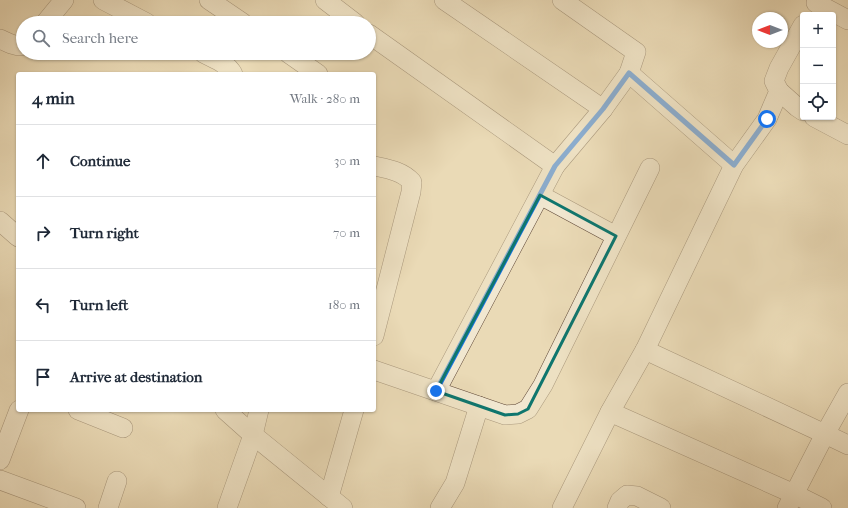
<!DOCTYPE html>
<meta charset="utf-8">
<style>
body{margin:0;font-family:"IM FELL French Canon",serif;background:#f6f6f7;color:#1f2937}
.controls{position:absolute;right:12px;top:12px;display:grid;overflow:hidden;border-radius:4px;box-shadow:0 1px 3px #0004}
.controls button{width:36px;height:36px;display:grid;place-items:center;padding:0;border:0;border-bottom:1px solid #e0e1e3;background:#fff;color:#1f2937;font:20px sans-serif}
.compass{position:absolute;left:752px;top:12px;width:36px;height:36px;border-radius:50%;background:#fff;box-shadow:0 1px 3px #0004;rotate:270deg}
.stop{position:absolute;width:12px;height:12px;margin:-9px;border:3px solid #1a73e8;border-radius:50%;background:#fff}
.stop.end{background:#1a73e8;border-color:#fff;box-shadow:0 1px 4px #0008}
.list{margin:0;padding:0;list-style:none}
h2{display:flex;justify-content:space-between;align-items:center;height:52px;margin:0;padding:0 16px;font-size:17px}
h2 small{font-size:13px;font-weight:400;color:#747a83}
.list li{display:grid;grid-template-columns:26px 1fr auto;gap:12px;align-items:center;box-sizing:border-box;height:72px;padding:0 16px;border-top:1px solid #e0e1e3}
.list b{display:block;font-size:15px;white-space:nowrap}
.list em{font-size:13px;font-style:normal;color:#747a83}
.icon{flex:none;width:22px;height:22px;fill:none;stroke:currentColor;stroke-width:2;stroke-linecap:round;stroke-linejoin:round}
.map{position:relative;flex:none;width:848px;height:508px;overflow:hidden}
.search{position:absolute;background:#fff;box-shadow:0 1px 3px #0004;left:16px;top:16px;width:360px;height:44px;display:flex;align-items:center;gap:10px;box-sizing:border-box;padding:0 14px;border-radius:22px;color:#747a83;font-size:15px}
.panel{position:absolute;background:#fff;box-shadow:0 1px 3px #0004;left:16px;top:72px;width:360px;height:340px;border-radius:4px}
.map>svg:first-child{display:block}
</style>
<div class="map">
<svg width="848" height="508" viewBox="0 0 848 508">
<rect width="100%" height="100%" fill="#eadab6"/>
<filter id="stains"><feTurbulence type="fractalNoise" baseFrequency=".005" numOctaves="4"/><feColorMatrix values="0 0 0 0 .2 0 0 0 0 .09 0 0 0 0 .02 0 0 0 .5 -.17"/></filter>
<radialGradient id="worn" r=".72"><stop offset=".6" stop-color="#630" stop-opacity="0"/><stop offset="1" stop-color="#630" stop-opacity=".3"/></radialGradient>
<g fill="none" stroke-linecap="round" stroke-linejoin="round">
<defs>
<g id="minor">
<polyline points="103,0 147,23"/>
<polyline points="209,0 243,23"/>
<polyline points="325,0 355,23"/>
<polyline points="444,0 603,109"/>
<polyline points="562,0 636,52 629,73 734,165"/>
<polyline points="816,3 848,20"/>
<polyline points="45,23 64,0"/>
<polyline points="369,34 555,166 603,109 629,73"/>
<path d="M0,39c8,4 14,7 23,7"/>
<path d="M203,53c11,6 24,10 30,21"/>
<polyline points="288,53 318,74"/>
<polyline points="779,91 797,107 803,111"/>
<polyline points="814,117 848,135"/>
<path d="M374,166c14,3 28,5 38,16l-1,10 -37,144"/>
<polyline points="540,195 616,236"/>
<polyline points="0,221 18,237"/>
<polyline points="645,350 825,434 848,445"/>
<polyline points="374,370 505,415 518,414 528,409 543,385 650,168"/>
<polyline points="436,391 555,166"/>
<polyline points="78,410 123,428"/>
<polyline points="225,410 253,435 343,508"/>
<polyline points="610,412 794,494 822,508"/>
<polyline points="0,460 19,410"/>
<polyline points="0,480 76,508"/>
<polyline points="329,497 354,410"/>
<polyline points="108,508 117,481"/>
<polyline points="227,508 253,435 259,410"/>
<polyline points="440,508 455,483 479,406"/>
<polyline points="562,508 610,412 645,350 734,165 767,119 779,91 774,81 779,68 803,25"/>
<polyline points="617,508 620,501 627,495 637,496 661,508"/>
<polyline points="787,508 825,434 848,393"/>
</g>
</defs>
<use href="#minor" stroke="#604939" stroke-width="20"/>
<use href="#minor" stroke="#f1e7d0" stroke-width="19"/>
</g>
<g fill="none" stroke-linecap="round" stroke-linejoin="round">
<polyline stroke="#1a73e8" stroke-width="5" points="436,391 555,166 603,109 629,73 734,165 767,119"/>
</g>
<path d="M0 0H848V508H0ZM540,195l76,41 -88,173 -10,5 -13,1 -69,-24z" fill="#eadab6" fill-opacity=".55" fill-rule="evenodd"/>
<path fill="none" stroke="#0f766e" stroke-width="3" stroke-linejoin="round" d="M540,195l76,41 -88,173 -10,5 -13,1 -69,-24z"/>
<rect width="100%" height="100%" filter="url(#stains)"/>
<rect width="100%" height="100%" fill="url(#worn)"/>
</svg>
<div class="controls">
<button>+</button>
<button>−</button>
<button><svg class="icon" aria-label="locate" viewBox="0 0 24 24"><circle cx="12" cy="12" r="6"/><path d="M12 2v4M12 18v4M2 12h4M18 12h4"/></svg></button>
</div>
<svg class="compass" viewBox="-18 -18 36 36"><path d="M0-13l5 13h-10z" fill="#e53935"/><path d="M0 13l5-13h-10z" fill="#747a83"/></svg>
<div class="stop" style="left:767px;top:119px"></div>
<div class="stop end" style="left:436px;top:391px"></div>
<div class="search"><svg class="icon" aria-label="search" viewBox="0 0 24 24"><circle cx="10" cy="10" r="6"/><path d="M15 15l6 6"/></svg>Search here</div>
<section class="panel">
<h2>4 min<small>Walk · 280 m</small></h2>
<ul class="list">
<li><svg class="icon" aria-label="ahead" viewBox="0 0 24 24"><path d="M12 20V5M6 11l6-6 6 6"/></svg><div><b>Continue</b></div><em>30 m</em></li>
<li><svg class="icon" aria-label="right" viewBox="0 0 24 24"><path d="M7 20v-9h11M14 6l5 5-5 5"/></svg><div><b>Turn right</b></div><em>70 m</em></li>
<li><svg class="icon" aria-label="left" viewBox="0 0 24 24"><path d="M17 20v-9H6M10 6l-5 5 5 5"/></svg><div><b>Turn left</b></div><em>180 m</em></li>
<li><svg class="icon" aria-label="arrive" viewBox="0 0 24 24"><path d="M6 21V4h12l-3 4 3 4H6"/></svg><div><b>Arrive at destination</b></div></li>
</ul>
</section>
</div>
